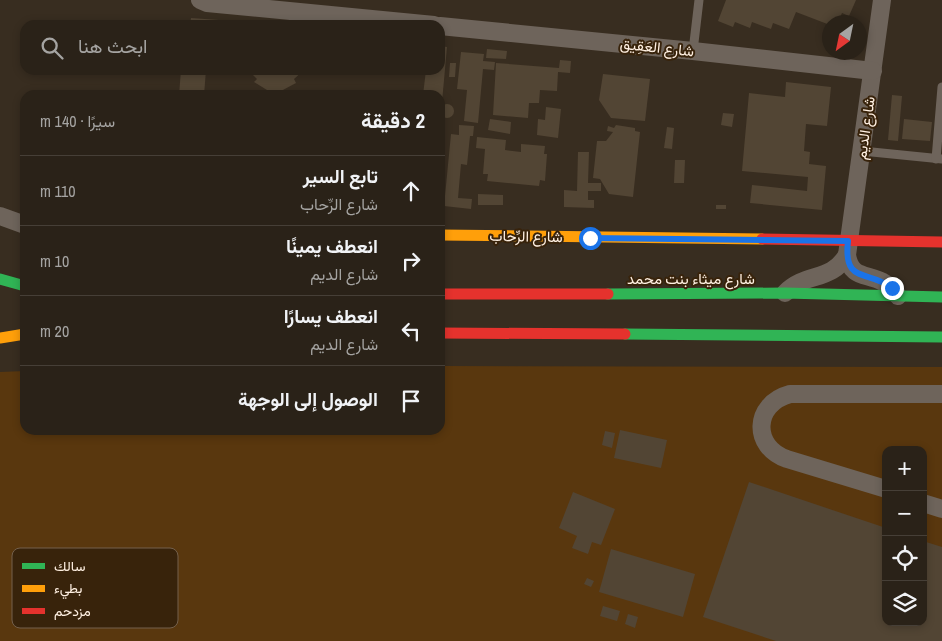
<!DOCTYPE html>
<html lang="ar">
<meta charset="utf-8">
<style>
body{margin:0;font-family:"Archivo Narrow",Vazirmatn,sans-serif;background:#362f25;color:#f1f3f6;direction:rtl}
.controls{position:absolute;right:15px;bottom:15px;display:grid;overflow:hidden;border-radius:10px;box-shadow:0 2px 8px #0003}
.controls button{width:45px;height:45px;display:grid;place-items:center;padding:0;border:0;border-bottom:1px solid #463f37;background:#2a2218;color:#f1f3f6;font:25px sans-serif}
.compass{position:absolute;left:822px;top:15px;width:45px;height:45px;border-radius:50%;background:#2a2218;box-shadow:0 2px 8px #0003;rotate:213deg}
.stop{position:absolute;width:15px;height:15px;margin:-11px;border:4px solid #1a73e8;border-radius:50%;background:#fff}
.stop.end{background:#1a73e8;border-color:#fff;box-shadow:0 1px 5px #0008}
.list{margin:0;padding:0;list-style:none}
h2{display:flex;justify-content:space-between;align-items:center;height:65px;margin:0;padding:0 20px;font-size:21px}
h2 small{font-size:16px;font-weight:400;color:#a5a4a2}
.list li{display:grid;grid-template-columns:32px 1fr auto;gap:15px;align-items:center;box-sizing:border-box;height:70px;padding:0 20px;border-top:1px solid #463f37}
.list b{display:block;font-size:19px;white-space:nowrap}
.list p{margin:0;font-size:16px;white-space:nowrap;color:#a5a4a2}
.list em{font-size:16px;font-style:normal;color:#a5a4a2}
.icon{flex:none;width:28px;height:28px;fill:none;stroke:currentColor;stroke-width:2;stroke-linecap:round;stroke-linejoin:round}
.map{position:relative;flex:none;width:942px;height:641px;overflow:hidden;direction:ltr}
.search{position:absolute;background:#2a2218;box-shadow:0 2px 8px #0003;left:20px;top:20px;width:425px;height:55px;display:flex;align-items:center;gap:12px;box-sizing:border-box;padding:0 18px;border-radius:15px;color:#a5a4a2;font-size:19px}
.panel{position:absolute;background:#2a2218;box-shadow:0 2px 8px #0003;left:20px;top:90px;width:425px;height:345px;border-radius:15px;direction:rtl}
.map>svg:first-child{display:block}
</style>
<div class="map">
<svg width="942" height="641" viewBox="0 0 942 641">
<rect width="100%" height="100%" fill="#382d20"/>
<path fill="#59370e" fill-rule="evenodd" d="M440,366l502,1v274h-942v-269l25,-1v59h415zM886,450h37v172h-37z"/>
<g fill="#524534">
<polygon points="726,0 856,0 849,16 842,13 838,22 830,22 830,25 796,12 789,29 773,23 771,29 752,22 750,28 735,22 733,27 718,21"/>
<polygon points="191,18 219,20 219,25 190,25"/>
<polygon points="440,46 447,47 442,102 440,102 440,95 423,95 426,70 440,70"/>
<polygon points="487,49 507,51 506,59 486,58"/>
<polygon points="461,52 484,54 483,61 495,62 494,70 483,69 478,123 464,121 467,90 457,89"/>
<polygon points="560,60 571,61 570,73 558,72 557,91 540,90 539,103 529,103 528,118 493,115 496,63 559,68"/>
<polygon points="450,63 456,63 455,77 449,77"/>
<polygon points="181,70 206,70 204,95 179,95"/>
<polygon points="248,70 304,70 294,79 296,83 281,91 267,90 254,82 257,79"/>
<polygon points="603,74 650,79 645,121 611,118 599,100"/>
<polygon points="786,82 831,87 827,126 806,124 804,151 810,152 809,164 826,166 822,210 750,203 752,185 807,191 808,177 742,171 749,93 785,97"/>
<polygon points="892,95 902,96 898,141 888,140"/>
<circle cx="447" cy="111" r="7"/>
<polygon points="546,107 561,109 558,138 537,135 538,119 545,120"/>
<polygon points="723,113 734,114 732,127 721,125"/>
<polygon points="490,119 511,122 510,134 488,130"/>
<polygon points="904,119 932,122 930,141 902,139"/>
<polygon points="459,125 474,126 473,136 470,136 467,165 461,164 458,198 472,199 471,209 444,206 451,134 459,135"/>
<polygon points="616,125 635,128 635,131 640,132 633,197 609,194 600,179 593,178 597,141 606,141 613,132 607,131 608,126 614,128"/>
<polygon points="667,127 674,128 672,149 664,148"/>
<polygon points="477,137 506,140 505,150 521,152 521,144 545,146 544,154 547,154 545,181 540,180 539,186 487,181 488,174 483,174 485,149 476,148"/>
<polygon points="578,152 589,152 588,183 601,183 601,191 588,191 588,200 594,200 594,208 564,207 564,190 577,191"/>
<polygon points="675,160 685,160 684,183 674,183"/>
<polygon points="478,194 503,195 503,205 478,205"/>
<rect x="716" y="205" width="10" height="4"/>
<polygon points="620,430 667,440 661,468 614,458"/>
<polygon points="605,431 615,433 612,448 602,445"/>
<polygon points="749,482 886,528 886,622 923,622 923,541 942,547 942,641 776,641 703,617"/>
<polygon points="573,492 615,509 601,545 592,542 588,554 572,548 577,536 559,528"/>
<polygon points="611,549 695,574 683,617 599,592"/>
<polygon points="587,578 594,581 591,587 584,584"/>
<polygon points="603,606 620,611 617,621 600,616"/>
<polygon points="628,614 638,617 635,628 625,624"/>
</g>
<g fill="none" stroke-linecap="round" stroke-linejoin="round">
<g stroke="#6e645b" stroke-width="9">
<polyline points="693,51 699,0"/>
<polyline points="862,151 942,159"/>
<polyline points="936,159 942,87"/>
</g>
<g stroke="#6e645b" stroke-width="18">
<polyline points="200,0 207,3 434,25"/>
<path d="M882,0l-35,255c4,24 19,18 36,27 6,3 11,8 15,14"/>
<polyline points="440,26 693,51 873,71"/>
<polyline points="0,216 25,225"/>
<path d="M785,293c22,-22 45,-10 62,-38"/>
<path d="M886,489l-99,-30c-35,-12 -34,-55 3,-65h152"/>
<polyline points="923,503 942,509"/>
</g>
<g stroke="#30b455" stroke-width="11">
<polyline points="0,279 25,286"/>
<polyline points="608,294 785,293 942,297"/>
<polyline points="625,334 942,337"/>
</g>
<g stroke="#ff9f0a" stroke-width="11">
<polyline points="440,235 762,239"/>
<polyline points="0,338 25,334"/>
</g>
<g stroke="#e5322d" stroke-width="11">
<polyline points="762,239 942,242"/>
<polyline points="440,294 608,294"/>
<polyline points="440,333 625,334"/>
</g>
</g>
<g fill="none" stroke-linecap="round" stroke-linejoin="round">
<path stroke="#1a73e8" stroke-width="6" d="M590,238l258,3c-5,44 20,28 44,47"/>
</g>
<g text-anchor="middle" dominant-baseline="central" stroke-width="4" stroke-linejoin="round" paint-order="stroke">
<g font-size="15" fill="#fff0e2" stroke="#38230b">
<text transform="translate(657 47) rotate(6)">شارع العَقِيق</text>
<text transform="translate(865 128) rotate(-82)">شارع الديم</text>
<text transform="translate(526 236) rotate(1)">شارع الرِّحاب</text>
<text x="691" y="278">شارع ميثاء بنت محمد</text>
</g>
</g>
<rect x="12" y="548" width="166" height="80" rx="8" fill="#38230b" stroke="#74604c" stroke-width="1"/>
<rect x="22" y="563" width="23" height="6" fill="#30b455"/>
<rect x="22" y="585" width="23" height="7" fill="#ff9f0a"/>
<rect x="22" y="608" width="23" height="6" fill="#e5322d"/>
<g font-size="14" fill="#fff0e2">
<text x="54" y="571">سالك</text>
<text x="54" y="593">بطيء</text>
<text x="54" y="616">مزدحم</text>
</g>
</svg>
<div class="controls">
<button>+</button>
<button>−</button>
<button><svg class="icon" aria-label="locate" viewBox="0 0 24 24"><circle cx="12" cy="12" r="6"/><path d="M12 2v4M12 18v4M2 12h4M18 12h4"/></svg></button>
<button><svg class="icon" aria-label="layers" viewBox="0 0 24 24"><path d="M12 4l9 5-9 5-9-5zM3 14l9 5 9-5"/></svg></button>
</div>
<svg class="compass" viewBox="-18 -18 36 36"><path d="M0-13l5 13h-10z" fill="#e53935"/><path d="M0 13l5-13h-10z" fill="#a5a4a2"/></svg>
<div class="stop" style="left:590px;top:238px"></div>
<div class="stop end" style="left:892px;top:288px"></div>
<div class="search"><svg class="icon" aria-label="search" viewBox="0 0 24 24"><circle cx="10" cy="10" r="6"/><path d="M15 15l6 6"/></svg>ابحث هنا</div>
<section class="panel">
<h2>2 دقيقة<small>سيرًا · 140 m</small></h2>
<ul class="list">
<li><svg class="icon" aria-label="ahead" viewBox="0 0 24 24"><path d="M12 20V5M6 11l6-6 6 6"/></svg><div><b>تابع السير</b><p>شارع الرِّحاب</p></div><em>110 m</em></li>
<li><svg class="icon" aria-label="right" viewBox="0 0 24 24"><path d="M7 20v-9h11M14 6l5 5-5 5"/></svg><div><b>انعطف يمينًا</b><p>شارع الديم</p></div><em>10 m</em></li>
<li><svg class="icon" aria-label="left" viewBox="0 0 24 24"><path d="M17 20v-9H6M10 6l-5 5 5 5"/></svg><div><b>انعطف يسارًا</b><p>شارع الديم</p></div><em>20 m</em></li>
<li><svg class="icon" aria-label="arrive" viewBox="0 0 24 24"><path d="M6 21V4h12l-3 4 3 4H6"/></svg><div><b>الوصول إلى الوجهة</b></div></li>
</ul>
</section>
</div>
